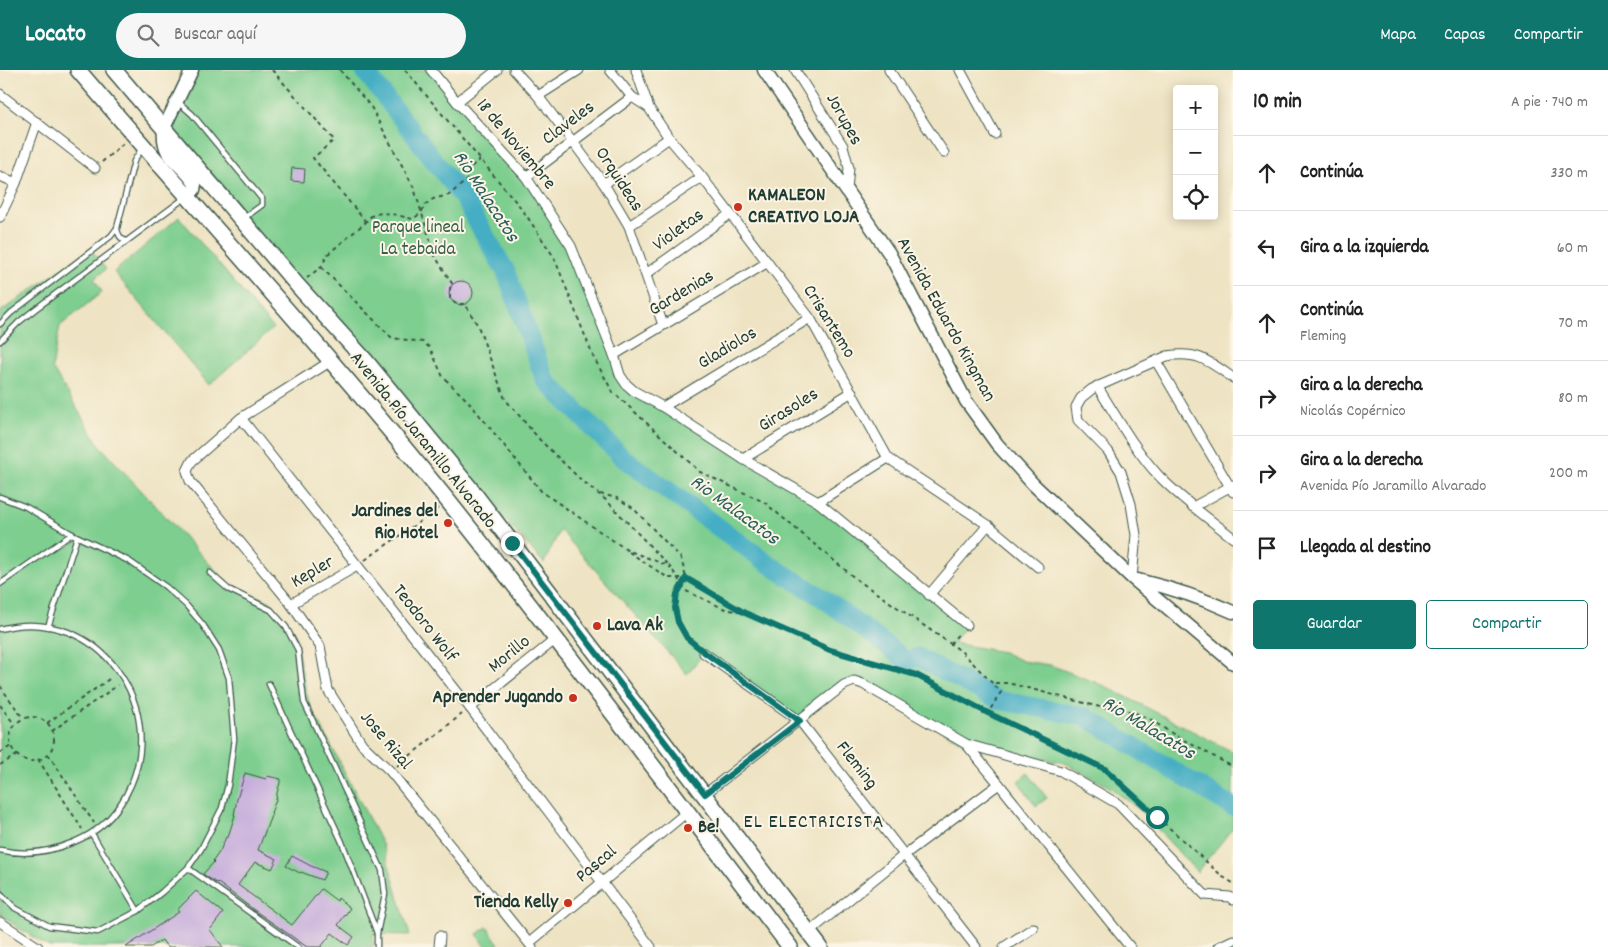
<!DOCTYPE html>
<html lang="es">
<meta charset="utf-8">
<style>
body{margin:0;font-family:Dekko,sans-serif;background:#f6f6f6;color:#222}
.controls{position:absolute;right:15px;top:15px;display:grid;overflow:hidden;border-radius:5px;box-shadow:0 2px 12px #0003}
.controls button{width:45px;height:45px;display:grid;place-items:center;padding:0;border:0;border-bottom:1px solid #e0e0e0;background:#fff;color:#222;font:25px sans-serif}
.stop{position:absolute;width:15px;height:15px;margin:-11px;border:4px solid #0f766e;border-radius:50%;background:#fff}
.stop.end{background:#0f766e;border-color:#fff;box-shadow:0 1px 5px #0008}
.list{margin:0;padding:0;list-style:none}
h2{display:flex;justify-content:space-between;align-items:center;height:65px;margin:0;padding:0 20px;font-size:21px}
h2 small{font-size:16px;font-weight:400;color:#767676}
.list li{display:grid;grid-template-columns:32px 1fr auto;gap:15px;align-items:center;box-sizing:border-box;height:75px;padding:0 20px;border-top:1px solid #e0e0e0}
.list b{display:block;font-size:19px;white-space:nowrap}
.list p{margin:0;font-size:16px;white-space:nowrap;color:#767676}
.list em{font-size:16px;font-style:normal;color:#767676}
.actions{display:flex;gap:10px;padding:15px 20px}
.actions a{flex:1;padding:11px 0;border:1px solid #0f766e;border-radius:5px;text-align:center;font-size:18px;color:#0f766e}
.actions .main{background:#0f766e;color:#fff}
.icon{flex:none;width:28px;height:28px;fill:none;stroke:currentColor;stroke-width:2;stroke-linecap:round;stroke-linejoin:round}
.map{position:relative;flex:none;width:1233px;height:877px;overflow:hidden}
header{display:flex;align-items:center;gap:30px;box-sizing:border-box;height:70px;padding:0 25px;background:#0f766e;color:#fff}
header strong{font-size:24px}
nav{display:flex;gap:28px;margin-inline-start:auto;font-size:18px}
.search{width:350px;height:45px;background:#f6f6f6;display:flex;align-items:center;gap:12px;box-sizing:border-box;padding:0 18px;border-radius:28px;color:#767676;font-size:19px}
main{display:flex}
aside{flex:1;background:#fff}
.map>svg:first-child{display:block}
</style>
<header>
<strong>Locato</strong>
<div class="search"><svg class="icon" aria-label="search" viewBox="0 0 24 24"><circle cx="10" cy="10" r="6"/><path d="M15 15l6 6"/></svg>Buscar aquí</div>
<nav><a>Mapa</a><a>Capas</a><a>Compartir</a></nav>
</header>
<main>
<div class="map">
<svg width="1233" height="877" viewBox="0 0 1233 877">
<rect width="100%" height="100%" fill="#fcf5e5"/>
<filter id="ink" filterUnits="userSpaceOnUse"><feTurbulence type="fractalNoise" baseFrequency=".02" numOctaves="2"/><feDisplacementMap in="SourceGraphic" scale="10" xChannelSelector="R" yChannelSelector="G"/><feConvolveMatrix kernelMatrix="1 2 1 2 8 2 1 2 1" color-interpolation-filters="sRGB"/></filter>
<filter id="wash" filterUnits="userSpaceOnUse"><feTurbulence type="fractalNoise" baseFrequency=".0096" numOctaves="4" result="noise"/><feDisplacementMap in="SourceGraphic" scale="20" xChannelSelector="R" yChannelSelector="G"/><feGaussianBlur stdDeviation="1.12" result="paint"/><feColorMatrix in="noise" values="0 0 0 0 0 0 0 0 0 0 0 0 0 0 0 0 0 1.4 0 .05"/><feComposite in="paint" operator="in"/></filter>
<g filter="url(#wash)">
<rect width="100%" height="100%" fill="#eee3c3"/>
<g fill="#7dce8f" stroke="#4e8662">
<polygon points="192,0 431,0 526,107 571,176 626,314 818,432 967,555 953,573 1003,582 1022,591 1050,595 1105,616 1233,682 1233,758 1197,802 1140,740 1108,716 1065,693 966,674 854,611 800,651 704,583 687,604 560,460 544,493 409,343 164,58"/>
<polygon points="179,147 273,258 209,315 114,202"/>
<polygon points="90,179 106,199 94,209 102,222 60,256 52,298 100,376 230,516 271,532 296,574 309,633 383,776 410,865 373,864 373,877 49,877 17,857 0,843 0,242"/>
<polygon points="1028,703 1047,728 1036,736 1018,711"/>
<polygon points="487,857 499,874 495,877 486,877 477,864"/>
</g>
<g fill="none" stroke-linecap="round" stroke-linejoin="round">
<polyline stroke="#45aec4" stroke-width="19" points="364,0 464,129 506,202 545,310 623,388 776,499 823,528 907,591 918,587 998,630 1086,647 1233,737"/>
</g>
<g id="blocks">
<g fill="#c6addc">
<polygon points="292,98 305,99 304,112 291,111"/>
<circle cx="461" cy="223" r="12"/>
<polygon points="245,703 266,709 267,706 281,709 276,727 277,727 271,743 272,743 258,780 277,789 272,799 255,792 238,815 292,855 321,819 337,831 338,828 350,838 338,855 354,867 348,875 332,863 321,877 307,877 254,840 217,812 216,813 203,804 214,792 213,791 220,781 226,767 228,767 235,745 234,745 237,729"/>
<polygon points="292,786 311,796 326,802 322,810 301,802 300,803 286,796"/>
<polygon points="196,821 223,843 210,860 223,877 167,877 162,870 151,877 126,877 179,842 177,840"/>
</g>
</g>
</g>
<g filter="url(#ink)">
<use href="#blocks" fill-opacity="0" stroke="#3e5649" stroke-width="1"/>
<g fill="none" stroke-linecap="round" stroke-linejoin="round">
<defs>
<g id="lane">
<polyline points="178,32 192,44 262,129 262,135 244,148"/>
<path d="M117,159c1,6 3,9 8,12"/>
<polyline points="0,254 11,243 111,166 117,158 134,91 142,78"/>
<polyline points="0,271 19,252 34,240 186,127"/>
<polyline points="0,427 26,437 72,464 129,491 166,517 186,535 203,555 219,580 229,608 234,669 228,715 222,738 201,779 188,798 162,822 138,841 98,862 49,856 15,838 0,823"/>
<polyline points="210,503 228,519 271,540 286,557 298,580 304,632 382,800 385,824 377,863"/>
<polyline points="0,514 72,464"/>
<polyline points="48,557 77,467"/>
<path d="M0,559c98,-26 173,80 126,166 -13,23 -28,37 -52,47 -24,10 -48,14 -74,8"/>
<polyline points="269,614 342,772 377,863 377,877"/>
<polyline points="92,764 138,841"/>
<polyline points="188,798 298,877"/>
</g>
<g id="street">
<polyline points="431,0 457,32 526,107 571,176 614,285 620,305 626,314 634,321 663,337 743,389 818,432 967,555"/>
<polyline points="514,0 538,26 573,72 604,114 629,156 663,255"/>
<polyline points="610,0 632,27 649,38 669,68 702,107 810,248 888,388 988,455 1038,497"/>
<polyline points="636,0 649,38"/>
<polyline points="795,0 843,76 849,98 847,120"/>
<polyline points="889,0 944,83"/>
<polyline points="960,0 995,64"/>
<polyline points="0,24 95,98"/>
<polyline points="538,26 579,0"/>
<polyline points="457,32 497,0"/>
<polyline points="0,106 16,113 37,52"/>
<polyline points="526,107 632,27"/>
<polyline points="604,114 669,68"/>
<polyline points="0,147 16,113"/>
<polyline points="629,156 702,107"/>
<polyline points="646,204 730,144"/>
<polyline points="614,285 768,192"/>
<polyline points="331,291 241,348 192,391 187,401 190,411 291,534 320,576 328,620 362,674 390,701 532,877"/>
<polyline points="1156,291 1233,422"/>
<path d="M1097,316c18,28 39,66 62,90 22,23 49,42 74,62"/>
<polyline points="663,337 810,248"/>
<polyline points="241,348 470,638 651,877"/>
<polyline points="743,389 852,322"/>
<polyline points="818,432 888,388"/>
<polyline points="1193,437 1233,415"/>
<path d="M1132,508l4,-43 -5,-31 -10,-32 -13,-21 -30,-31 -2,-13 5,-9 11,-9 75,-33c31,-5 42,5 66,22"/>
<polyline points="929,525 988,455"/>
<polyline points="291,534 357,496"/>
<polyline points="704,583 800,651 976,877"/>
<polyline points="470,638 556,569"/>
<polyline points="999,714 1130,877"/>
<polyline points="705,724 844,615 854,611 863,614 966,674 1061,701 1118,734 1205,825 1230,827 1233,830"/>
<polyline points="0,852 38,877"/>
<polyline points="809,862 904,785 999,714 966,674"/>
<polyline points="529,873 687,742"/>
<polyline points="439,877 440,866"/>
<polyline points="1004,877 1033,858"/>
<polyline points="1218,877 1233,870"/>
</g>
<g id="secondary">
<polyline points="764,0 889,183 966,331 997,374 1033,414 1132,508 1233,593"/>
<path d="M187,126l7,-6 1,-6c-14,-23 -34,-24 -31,-56l28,-58"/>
<path d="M1138,510c33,8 64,18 95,32"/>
</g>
<g id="primary">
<path d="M78,0c123,144 251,284 370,431 117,146 228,297 342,446"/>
<polyline points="114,0 298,216 365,290 470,418 820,877"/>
</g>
</defs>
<use href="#lane" stroke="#3e5649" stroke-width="7"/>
<use href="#street" stroke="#3e5649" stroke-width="11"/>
<use href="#secondary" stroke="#3e5649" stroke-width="15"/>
<use href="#primary" stroke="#3e5649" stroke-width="18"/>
<g stroke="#3e5649" stroke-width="2" stroke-dasharray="4 4" stroke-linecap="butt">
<polyline points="272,0 334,70 313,88 366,152"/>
<polyline points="340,0 371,37 414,118 435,186 453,215 450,218 450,228 456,234 465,234 478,256 505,329 540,370 579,408 607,431 669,496"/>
<polyline points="405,0 522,139 554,187 593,286 612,321 700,402 764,432 856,509 961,581 1001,622 988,643"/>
<polyline points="102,92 125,72"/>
<polyline points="321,197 392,268 423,272 430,278 443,307 468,331 542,422 627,480 669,496 673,501"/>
<path d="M307,208l14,-11 7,-13 38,-32c9,-16 32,-6 47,-3l8,-6 4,-8 8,-6 16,-4 18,-15 5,-14 8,-6"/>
<polyline points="600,424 617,428 633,438 681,488 686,508 743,542"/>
<polyline points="629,482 668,508 686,508"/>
<polyline points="365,490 439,438"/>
<path d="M686,508c-16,28 -14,46 11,68"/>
<polyline points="686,521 725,539 745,543 830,580 916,605 988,643 1105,699 1223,807 1233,813"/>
<polyline points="950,574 960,562"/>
<polyline points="995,613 1008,613 1100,637 1130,641 1148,648 1173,664 1233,697"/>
<polyline points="0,616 23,648"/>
<polyline points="0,635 15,655"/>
<circle cx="32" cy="669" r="22"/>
<polyline points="47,653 112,607"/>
<polyline points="52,661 118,615"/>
<polyline points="0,683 11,676"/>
<polyline points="48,684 94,753"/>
<polyline points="38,689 82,759"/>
<polyline points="0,695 17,685"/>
<polyline points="397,696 462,644"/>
</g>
<use href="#lane" stroke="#fff" stroke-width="4.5"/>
<use href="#street" stroke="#fff" stroke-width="9"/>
<use href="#secondary" stroke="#fff" stroke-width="12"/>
<use href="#primary" stroke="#fff" stroke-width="15"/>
<polyline stroke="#3e5649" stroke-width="2" stroke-dasharray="4 4" stroke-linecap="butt" points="673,501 686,521"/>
</g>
</g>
<g fill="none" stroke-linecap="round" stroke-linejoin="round" filter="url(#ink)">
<polyline stroke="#0f766e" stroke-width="6" points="512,473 705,724 800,651 704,582 687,568 678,552 675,538 677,524 686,508 745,543 830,580 916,605 988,643 1105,699 1157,747"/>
</g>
<g fill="#c8321e" stroke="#fcf5e5" stroke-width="2">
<circle cx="738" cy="137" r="5"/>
<circle cx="448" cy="453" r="5"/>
<circle cx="597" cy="556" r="5"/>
<circle cx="573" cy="628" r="5"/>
<circle cx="688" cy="758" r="5"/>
<circle cx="568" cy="833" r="5"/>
</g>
<g text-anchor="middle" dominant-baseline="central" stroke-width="4" stroke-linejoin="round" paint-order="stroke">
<g font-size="19" fill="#1f3d34" stroke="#fcf5e5">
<text transform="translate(843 50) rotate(61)">Jorupes</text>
<text transform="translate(569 54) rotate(-37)">Claveles</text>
<text transform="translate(515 75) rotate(50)">18 de Noviembre</text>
<text transform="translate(618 110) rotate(57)">Orquideas</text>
<text transform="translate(679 161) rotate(-36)">Violetas</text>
<text transform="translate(682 224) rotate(-31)">Gardenias</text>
<text transform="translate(945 250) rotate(61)">Avenida Eduardo Kingman</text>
<text transform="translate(828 252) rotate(58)">Crisantemo</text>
<text transform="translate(728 279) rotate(-31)">Gladiolos</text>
<text transform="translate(789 341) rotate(-32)">Girasoles</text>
<text transform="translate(422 371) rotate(51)">Avenida Pío Jaramillo Alvarado</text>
<text transform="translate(313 503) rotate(-30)">Kepler</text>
<text transform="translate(424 554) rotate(52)">Teodoro Wolf</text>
<text transform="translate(510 585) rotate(-39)">Morillo</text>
<text transform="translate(385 671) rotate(50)">Jose Rizal</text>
<text transform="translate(856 696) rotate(52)">Fleming</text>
<text transform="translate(597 795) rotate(-40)">Pascal</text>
</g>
<g font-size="19" font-weight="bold" fill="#1f3d34" stroke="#fcf5e5" text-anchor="start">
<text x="748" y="126">KAMALEON<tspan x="748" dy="22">CREATIVO LOJA</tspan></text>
<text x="438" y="442" text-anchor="end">Jardines del<tspan x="438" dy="22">Rio Hotel</tspan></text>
<text x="607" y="556">Lava Ak</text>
<text x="563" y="628" text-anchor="end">Aprender Jugando</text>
<text x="698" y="758">Be!</text>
<text x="558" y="833" text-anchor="end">Tienda Kelly</text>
</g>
<g font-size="19" fill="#36614b" stroke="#fcf5e5">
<text x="418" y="158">Parque lineal<tspan x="418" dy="22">La tebaida</tspan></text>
</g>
<g font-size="20" font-style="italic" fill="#2a5f5f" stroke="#fcf5e5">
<text transform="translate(485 127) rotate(57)">Rio Malacatos</text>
<text transform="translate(734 441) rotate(36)">Rio Malacatos</text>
<text transform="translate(1148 659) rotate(31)">Rio Malacatos</text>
</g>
<g font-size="20" letter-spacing="1" fill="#1f3d34" stroke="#fcf5e5">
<text x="814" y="753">EL ELECTRICISTA</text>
</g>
</g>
</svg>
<div class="controls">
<button>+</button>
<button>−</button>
<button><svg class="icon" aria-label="locate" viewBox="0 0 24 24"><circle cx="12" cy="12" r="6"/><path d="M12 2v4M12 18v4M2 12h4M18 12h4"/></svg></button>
</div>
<div class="stop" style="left:1157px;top:747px"></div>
<div class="stop end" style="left:512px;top:473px"></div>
</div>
<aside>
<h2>10 min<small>A pie · 740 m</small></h2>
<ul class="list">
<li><svg class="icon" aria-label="ahead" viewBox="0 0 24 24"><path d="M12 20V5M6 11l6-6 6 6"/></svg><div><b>Continúa</b></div><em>330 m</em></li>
<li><svg class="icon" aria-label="left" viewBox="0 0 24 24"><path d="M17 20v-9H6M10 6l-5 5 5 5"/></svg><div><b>Gira a la izquierda</b></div><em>60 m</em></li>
<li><svg class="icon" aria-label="ahead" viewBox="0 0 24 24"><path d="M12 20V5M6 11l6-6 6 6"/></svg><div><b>Continúa</b><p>Fleming</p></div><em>70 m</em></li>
<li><svg class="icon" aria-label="right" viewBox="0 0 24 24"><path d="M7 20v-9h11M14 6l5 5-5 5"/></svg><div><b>Gira a la derecha</b><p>Nicolás Copérnico</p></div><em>80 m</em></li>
<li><svg class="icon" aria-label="right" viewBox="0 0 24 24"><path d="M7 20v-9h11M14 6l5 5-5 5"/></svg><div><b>Gira a la derecha</b><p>Avenida Pío Jaramillo Alvarado</p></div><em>200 m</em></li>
<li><svg class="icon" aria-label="arrive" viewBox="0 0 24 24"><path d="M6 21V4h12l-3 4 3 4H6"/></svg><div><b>Llegada al destino</b></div></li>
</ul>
<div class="actions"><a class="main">Guardar</a><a>Compartir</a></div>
</aside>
</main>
